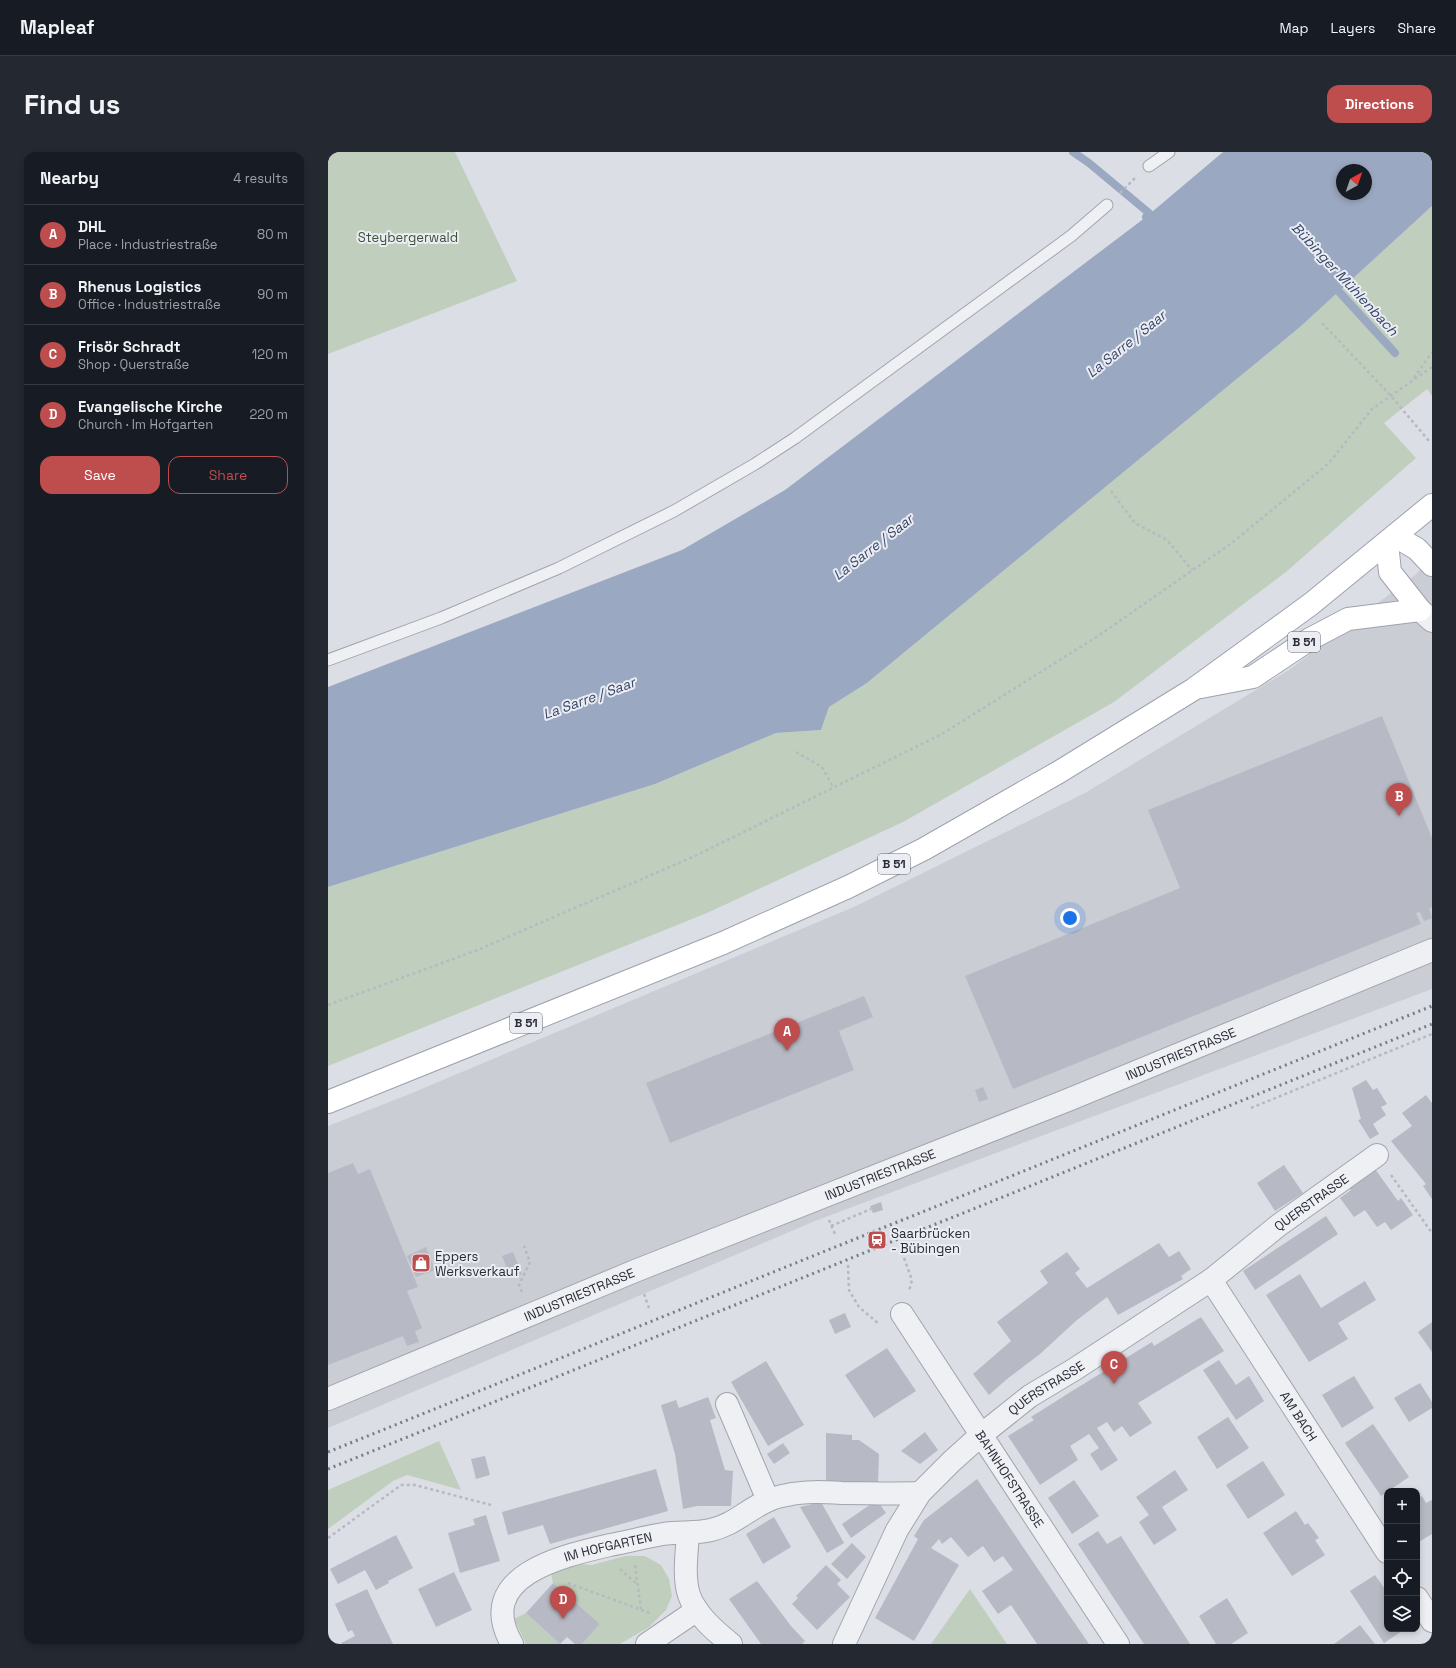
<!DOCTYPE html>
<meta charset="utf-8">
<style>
body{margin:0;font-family:"Space Grotesk",sans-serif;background:#242831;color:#f1f3f6}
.controls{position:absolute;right:12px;bottom:12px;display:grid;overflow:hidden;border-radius:8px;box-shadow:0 2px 6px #0003}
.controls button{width:36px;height:36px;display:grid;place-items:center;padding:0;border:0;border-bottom:1px solid #363941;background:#171b24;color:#f1f3f6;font:20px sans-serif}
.compass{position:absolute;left:1008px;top:12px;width:36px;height:36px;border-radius:50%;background:#171b24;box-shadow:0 2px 6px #0003;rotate:40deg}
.you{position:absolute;left:742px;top:766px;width:14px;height:14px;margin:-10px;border:3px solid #fff;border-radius:50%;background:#1a73e8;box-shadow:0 0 0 6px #1a73e833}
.badge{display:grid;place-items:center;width:26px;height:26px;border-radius:50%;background:#be4d4e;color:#fff;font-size:13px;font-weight:700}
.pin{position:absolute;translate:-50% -33px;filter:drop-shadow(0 1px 2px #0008)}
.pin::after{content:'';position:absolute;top:21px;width:14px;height:12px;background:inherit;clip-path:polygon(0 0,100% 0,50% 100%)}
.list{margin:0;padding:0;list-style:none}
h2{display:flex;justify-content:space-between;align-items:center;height:52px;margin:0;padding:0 16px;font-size:17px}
h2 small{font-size:13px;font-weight:400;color:#9ea1a6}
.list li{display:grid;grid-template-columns:26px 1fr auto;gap:12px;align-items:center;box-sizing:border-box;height:60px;padding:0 16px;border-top:1px solid #363941}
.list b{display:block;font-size:15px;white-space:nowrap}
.list p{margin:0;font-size:13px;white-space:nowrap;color:#9ea1a6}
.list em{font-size:13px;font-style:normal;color:#9ea1a6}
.actions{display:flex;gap:8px;padding:12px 16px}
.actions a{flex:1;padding:9px 0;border:1px solid #be4d4e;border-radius:12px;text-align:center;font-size:14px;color:#be4d4e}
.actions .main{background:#be4d4e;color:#fff}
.icon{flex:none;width:22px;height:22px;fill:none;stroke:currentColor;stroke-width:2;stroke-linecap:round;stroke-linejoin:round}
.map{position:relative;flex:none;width:1104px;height:1492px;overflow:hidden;border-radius:12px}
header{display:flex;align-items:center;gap:24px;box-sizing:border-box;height:56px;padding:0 20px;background:#171b24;border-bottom:1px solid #363941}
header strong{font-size:19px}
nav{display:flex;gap:22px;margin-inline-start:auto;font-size:14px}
.intro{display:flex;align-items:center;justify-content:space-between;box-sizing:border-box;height:96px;padding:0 24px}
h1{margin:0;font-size:28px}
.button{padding:10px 18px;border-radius:12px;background:#be4d4e;color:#fff;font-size:14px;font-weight:700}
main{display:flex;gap:24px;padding:0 24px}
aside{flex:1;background:#171b24;border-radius:12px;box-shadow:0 2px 6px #0003}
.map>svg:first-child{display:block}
</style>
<header>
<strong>Mapleaf</strong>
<nav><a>Map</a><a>Layers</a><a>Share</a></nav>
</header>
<div class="intro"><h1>Find us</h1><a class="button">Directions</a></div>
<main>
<aside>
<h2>Nearby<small>4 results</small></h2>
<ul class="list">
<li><span class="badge">A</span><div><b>DHL</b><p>Place · Industriestraße</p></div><em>80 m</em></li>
<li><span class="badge">B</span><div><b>Rhenus Logistics</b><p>Office · Industriestraße</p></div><em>90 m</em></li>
<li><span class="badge">C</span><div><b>Frisör Schradt</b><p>Shop · Querstraße</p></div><em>120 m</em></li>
<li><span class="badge">D</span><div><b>Evangelische Kirche</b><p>Church · Im Hofgarten</p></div><em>220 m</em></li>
</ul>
<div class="actions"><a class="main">Save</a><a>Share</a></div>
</aside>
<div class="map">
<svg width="1104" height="1492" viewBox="0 0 1104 1492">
<rect width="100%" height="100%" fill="#dcdee5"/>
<polygon fill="#cbcdd5" points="1104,406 1104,837 487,1069 0,1276 0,974 84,941 528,754 757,641 961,518 1088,422"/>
<g fill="#c0cebe">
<polygon points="0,0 127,0 189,129 0,202"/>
<polygon points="1104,54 1104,244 1099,237 1056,271 1088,306 958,420 786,550 575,670 379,761 0,914 0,735 327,632 448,581 493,578 501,555 539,531 972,175"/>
<polygon points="111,1289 133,1338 79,1323 65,1329 0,1377 0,1338"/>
<polygon points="297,1404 317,1404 333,1413 341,1427 344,1444 338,1458 321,1475 292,1492 254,1492 272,1472 225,1431 223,1421 239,1414 252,1412 264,1413"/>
<polygon points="642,1437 679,1492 603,1492"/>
<polygon points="198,1461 232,1492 198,1492 186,1467"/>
</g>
<path fill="#9ba8c1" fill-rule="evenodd" d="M895,0h209v54l-132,121 -433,356 -38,24 -8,23 -45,3 -121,51 -327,103v-200l354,-137 103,-60 361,-273zM1014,18h24v24h-24z"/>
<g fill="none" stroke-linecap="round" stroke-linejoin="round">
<g stroke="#9ba8c1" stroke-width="8">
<polyline points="745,0 761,11 821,61 818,65 825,73"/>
<polyline points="1004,132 1067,201"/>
</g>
</g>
<g fill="#b7bac4">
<polygon points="1054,564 1104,686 1104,755 1101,756 1104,766 1096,769 1092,760 1088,761 1093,772 685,937 637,824 852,736 820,658"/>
<polygon points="536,844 545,865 511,879 526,918 342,991 318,931"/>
<polygon points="1038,928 1045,938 1049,936 1059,952 1053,955 1058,963 1045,972 1051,982 1042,987 1030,968 1033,967 1024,936"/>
<polygon points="655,935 660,947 651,950 647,938"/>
<polygon points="1098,943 1104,951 1104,1047 1095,1034 1098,1032 1063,989 1084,974 1074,961"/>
<polygon points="25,1011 30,1022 42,1017 90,1135 79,1139 94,1176 87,1179 91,1190 79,1194 75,1184 0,1213 0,1021"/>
<polygon points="956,1013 975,1041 947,1059 929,1031"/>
<polygon points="1047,1017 1070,1049 1073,1046 1085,1063 1063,1078 1057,1070 1049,1075 1037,1058 1026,1065 1012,1046 1023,1038 1021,1035"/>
<polygon points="553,1050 555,1058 545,1061 542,1054"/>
<polygon points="998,1064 1010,1082 927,1138 915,1119"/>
<polygon points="831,1091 841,1105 851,1099 863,1117 853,1124 855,1127 790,1163 779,1145 749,1168 712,1202 679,1227 661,1243 645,1222 683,1189 669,1170 720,1131 712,1119 739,1100 752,1117 747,1121 759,1136"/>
<polygon points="98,1095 107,1118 88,1125 79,1104"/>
<polygon points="185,1100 194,1122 183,1126 174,1104"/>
<polygon points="972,1122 993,1156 1037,1129 1048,1148 1010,1171 1020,1187 981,1210 938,1143"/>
<polygon points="517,1161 523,1175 507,1182 501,1168"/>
<polygon points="873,1165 896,1199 810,1251 824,1271 802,1285 794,1274 786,1280 779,1270 769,1276 790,1308 773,1319 762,1302 771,1296 761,1282 742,1294 750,1308 712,1333 680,1284 706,1268 703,1265 744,1239 824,1190 826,1194"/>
<polygon points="1104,1170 1104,1200 1090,1180"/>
<polygon points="559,1196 588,1239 546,1266 517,1223"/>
<polygon points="891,1208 908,1233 921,1224 936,1249 908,1268 875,1218"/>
<polygon points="438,1209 476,1273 440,1294 403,1230"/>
<polygon points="1026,1224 1046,1256 1014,1276 994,1243"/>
<polygon points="1092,1231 1104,1250 1104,1256 1081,1270 1066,1246"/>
<polygon points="380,1245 388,1266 382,1268 397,1318 405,1319 403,1354 369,1354 355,1357 347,1302 333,1253 348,1248 351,1256"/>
<polygon points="900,1265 921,1296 889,1317 869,1285"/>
<polygon points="1045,1272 1081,1325 1053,1344 1017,1291"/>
<polygon points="597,1280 610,1298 592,1312 573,1299"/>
<polygon points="498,1281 524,1283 524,1288 531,1288 551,1302 550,1332 498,1331"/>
<polygon points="455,1291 462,1301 446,1312 439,1302"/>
<polygon points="157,1304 162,1323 148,1327 143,1307"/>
<polygon points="935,1309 957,1343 920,1367 898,1333"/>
<polygon points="328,1317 340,1359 222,1392 215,1373 180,1383 174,1360"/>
<polygon points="847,1318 860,1338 834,1355 849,1378 826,1393 811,1370 821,1363 808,1345"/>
<polygon points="649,1327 718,1429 761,1492 709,1492 683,1453 670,1462 654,1439 685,1418 675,1404 666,1410 655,1394 640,1405 623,1385 614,1392 611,1387 603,1396 631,1413 586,1489 547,1466 590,1387 586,1384 596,1368"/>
<polygon points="746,1328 771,1364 744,1382 720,1346"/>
<polygon points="1094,1344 1098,1351 1104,1348 1104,1382 1089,1391 1089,1347"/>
<polygon points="549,1348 558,1361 523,1386 514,1372"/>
<polygon points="493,1350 516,1391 499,1401 472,1355"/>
<polygon points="968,1359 977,1373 980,1371 991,1386 987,1388 997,1403 964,1424 935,1381"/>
<polygon points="158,1363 172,1409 132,1421 120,1381 147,1373 145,1367"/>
<polygon points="446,1365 463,1395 435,1412 418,1382"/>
<polygon points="770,1379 779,1392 793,1384 862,1492 816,1492 750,1392"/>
<polygon points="68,1383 85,1416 60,1429 61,1431 48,1438 37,1418 10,1432 2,1417"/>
<polygon points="524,1391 538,1405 519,1427 503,1412"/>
<polygon points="498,1413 513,1428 509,1432 522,1445 489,1478 464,1452 470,1446 468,1444"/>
<polygon points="126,1420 144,1458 108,1475 90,1437"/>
<polygon points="1047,1423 1059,1440 1059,1477 1077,1477 1056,1491 1022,1439"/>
<polygon points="429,1429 463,1474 477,1489 474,1492 433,1492 401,1447"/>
<polygon points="225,1431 272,1472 254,1492 247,1492 239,1485 232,1492 198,1461"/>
<polygon points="39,1437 52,1465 65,1492 14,1492 13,1491 27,1484 24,1478 20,1480 7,1452"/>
<polygon points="899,1446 920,1481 903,1492 888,1492 871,1464"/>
<polygon points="1032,1473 1047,1492 1006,1492"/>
</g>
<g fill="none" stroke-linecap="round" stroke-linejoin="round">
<defs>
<g id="lane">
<polyline points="821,14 841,0"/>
<polyline points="0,508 113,466 231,416 346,359 427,312 467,286 743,84 779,53"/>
</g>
<g id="street">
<polyline points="1092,458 1104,469"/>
<path id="s1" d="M883,1128l176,272"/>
<path id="s2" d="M574,1162l216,330"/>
<path id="s3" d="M0,1247l307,-128 433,-171 364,-150"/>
<polyline points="399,1252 440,1348"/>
<path d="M360,1381c-1,19 -5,43 1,62 7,20 26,36 42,49"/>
<polyline points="1089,1446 1104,1469"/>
<path id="s4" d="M184,1492c-39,-68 50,-88 98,-99 17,-3 35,-8 53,-11 16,-3 32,0 48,-4 22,-5 36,-20 56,-29 6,-3 14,-5 20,-6 18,-4 37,-3 55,-2 26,0 52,1 78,0"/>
<polyline points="319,1492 369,1458"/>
<path id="s5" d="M516,1492l53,-114 23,-37 32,-32 29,-26 49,-39 45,-27 136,-89 68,-55 98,-70"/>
</g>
<g id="primary">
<polyline points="1067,384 1089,397 1104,413"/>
<polyline points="873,535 925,525 982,487 1020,467 1092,458 1062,420 1059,391"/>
<polyline points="0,950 395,791 520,735 596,697 731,620 866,537 983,452 1104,353"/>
</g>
</defs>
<use href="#lane" stroke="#a2a5ae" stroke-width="13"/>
<use href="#street" stroke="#a2a5ae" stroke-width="24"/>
<use href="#primary" stroke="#9da2af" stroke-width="24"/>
<g stroke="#b7b9c0" stroke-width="2.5" stroke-dasharray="3 3" stroke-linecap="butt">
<polyline points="792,41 807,26"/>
<polyline points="994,171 1063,244 1101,289"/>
<polyline points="1086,226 1104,200"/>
<polyline points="783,339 807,371 839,388 864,418"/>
<polyline points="468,600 494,615 505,635"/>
<polyline points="0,853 152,797 367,704 614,582 770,484 905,390 1001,311 1044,257 1104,215"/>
<polyline points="923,956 1104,882"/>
<polyline points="1063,1023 1104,1081"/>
<polyline points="501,1068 507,1082"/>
<polyline points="503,1074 543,1057"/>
<polyline points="576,1106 584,1128 581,1139"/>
<polyline points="520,1113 521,1138 531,1155 551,1172"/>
<polyline points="194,1140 191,1133 202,1110 196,1094"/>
<polyline points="316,1142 321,1156"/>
<polyline points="0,1386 73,1333 87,1333 163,1353"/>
<polyline points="307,1413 313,1457"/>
<polyline points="292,1417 309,1432"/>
<polyline points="240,1431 322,1461"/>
</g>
<use href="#lane" stroke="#eef0f4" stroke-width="11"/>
<use href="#street" stroke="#eef0f4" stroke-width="22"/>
<use href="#primary" stroke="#fff" stroke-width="22"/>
<g stroke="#787d8c" stroke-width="3" stroke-dasharray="2 4" stroke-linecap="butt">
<polyline points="0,1300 1104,854"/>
<polyline points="0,1317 1104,872"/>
</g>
</g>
<defs>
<symbol id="station-square" viewBox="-11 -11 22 22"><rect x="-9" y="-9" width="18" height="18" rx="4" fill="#be4d4e" stroke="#ebedf3"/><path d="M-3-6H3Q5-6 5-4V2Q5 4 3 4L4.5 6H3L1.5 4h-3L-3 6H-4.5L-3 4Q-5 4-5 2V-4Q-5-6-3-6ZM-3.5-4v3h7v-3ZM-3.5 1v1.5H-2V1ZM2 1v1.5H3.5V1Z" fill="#fff"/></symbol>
<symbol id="shop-square" viewBox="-11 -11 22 22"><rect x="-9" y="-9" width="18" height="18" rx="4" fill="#be4d4e" stroke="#ebedf3"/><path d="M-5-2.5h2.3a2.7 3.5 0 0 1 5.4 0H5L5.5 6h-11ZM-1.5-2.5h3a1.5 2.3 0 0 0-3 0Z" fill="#fff"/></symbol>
</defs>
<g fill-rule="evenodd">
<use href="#station-square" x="538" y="1077" width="22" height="22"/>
<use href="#shop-square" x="82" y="1100" width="22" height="22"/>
</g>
<g text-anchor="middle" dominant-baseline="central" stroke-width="4" stroke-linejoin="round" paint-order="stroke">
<g fill="#ebedf3" stroke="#626671" stroke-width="1">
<rect x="960" y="480" width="32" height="20" rx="3"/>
<rect x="550" y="702" width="32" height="20" rx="3"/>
<rect x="182" y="861" width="32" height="20" rx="3"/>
</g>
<g font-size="12" font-weight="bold" fill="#282c39">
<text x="976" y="490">B 51</text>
<text x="566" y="712">B 51</text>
<text x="198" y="871">B 51</text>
</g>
<g font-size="13" fill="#385337" stroke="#ebedf3">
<text x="80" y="85">Steybergerwald</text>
</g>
<g font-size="13" fill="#282c39" stroke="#ebedf3">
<text stroke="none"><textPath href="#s3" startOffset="920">INDUSTRIESTRASSE</textPath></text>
<text stroke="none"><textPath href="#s3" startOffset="596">INDUSTRIESTRASSE</textPath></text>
<text stroke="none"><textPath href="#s5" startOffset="658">QUERSTRASSE</textPath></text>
<text stroke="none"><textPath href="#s3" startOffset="272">INDUSTRIESTRASSE</textPath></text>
<text stroke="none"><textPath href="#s5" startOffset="334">QUERSTRASSE</textPath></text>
<text stroke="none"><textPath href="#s1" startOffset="162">AM BACH</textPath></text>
<text stroke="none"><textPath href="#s2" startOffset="197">BAHNHOFSTRASSE</textPath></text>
<text stroke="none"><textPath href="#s4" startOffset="167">IM HOFGARTEN</textPath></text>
</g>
<g font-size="13" fill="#282c39" stroke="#ebedf3" text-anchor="start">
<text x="563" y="1081">Saarbrücken<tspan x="563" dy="15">- Bübingen</tspan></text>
<text x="107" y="1104">Eppers<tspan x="107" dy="15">Werksverkauf</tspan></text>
</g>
<g font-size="14" font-style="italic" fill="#364669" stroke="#ebedf3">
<text transform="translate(1017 127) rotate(47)">Bübinger Mühlenbach</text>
<text transform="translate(798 192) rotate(-39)">La Sarre / Saar</text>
<text transform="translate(545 395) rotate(-38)">La Sarre / Saar</text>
<text transform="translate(261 546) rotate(-20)">La Sarre / Saar</text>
</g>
</g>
</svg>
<div class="controls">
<button>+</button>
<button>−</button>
<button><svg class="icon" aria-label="locate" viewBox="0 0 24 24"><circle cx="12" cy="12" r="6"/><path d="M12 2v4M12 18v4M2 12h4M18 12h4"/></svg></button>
<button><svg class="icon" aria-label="layers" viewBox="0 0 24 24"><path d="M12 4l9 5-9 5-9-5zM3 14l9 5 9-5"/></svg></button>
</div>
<svg class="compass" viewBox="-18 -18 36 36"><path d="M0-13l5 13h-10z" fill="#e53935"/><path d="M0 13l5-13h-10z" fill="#9ea1a6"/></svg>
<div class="you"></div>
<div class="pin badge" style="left:459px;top:899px">A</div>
<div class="pin badge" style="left:1071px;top:664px">B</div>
<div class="pin badge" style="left:786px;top:1232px">C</div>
<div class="pin badge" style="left:235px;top:1467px">D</div>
</div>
</main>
